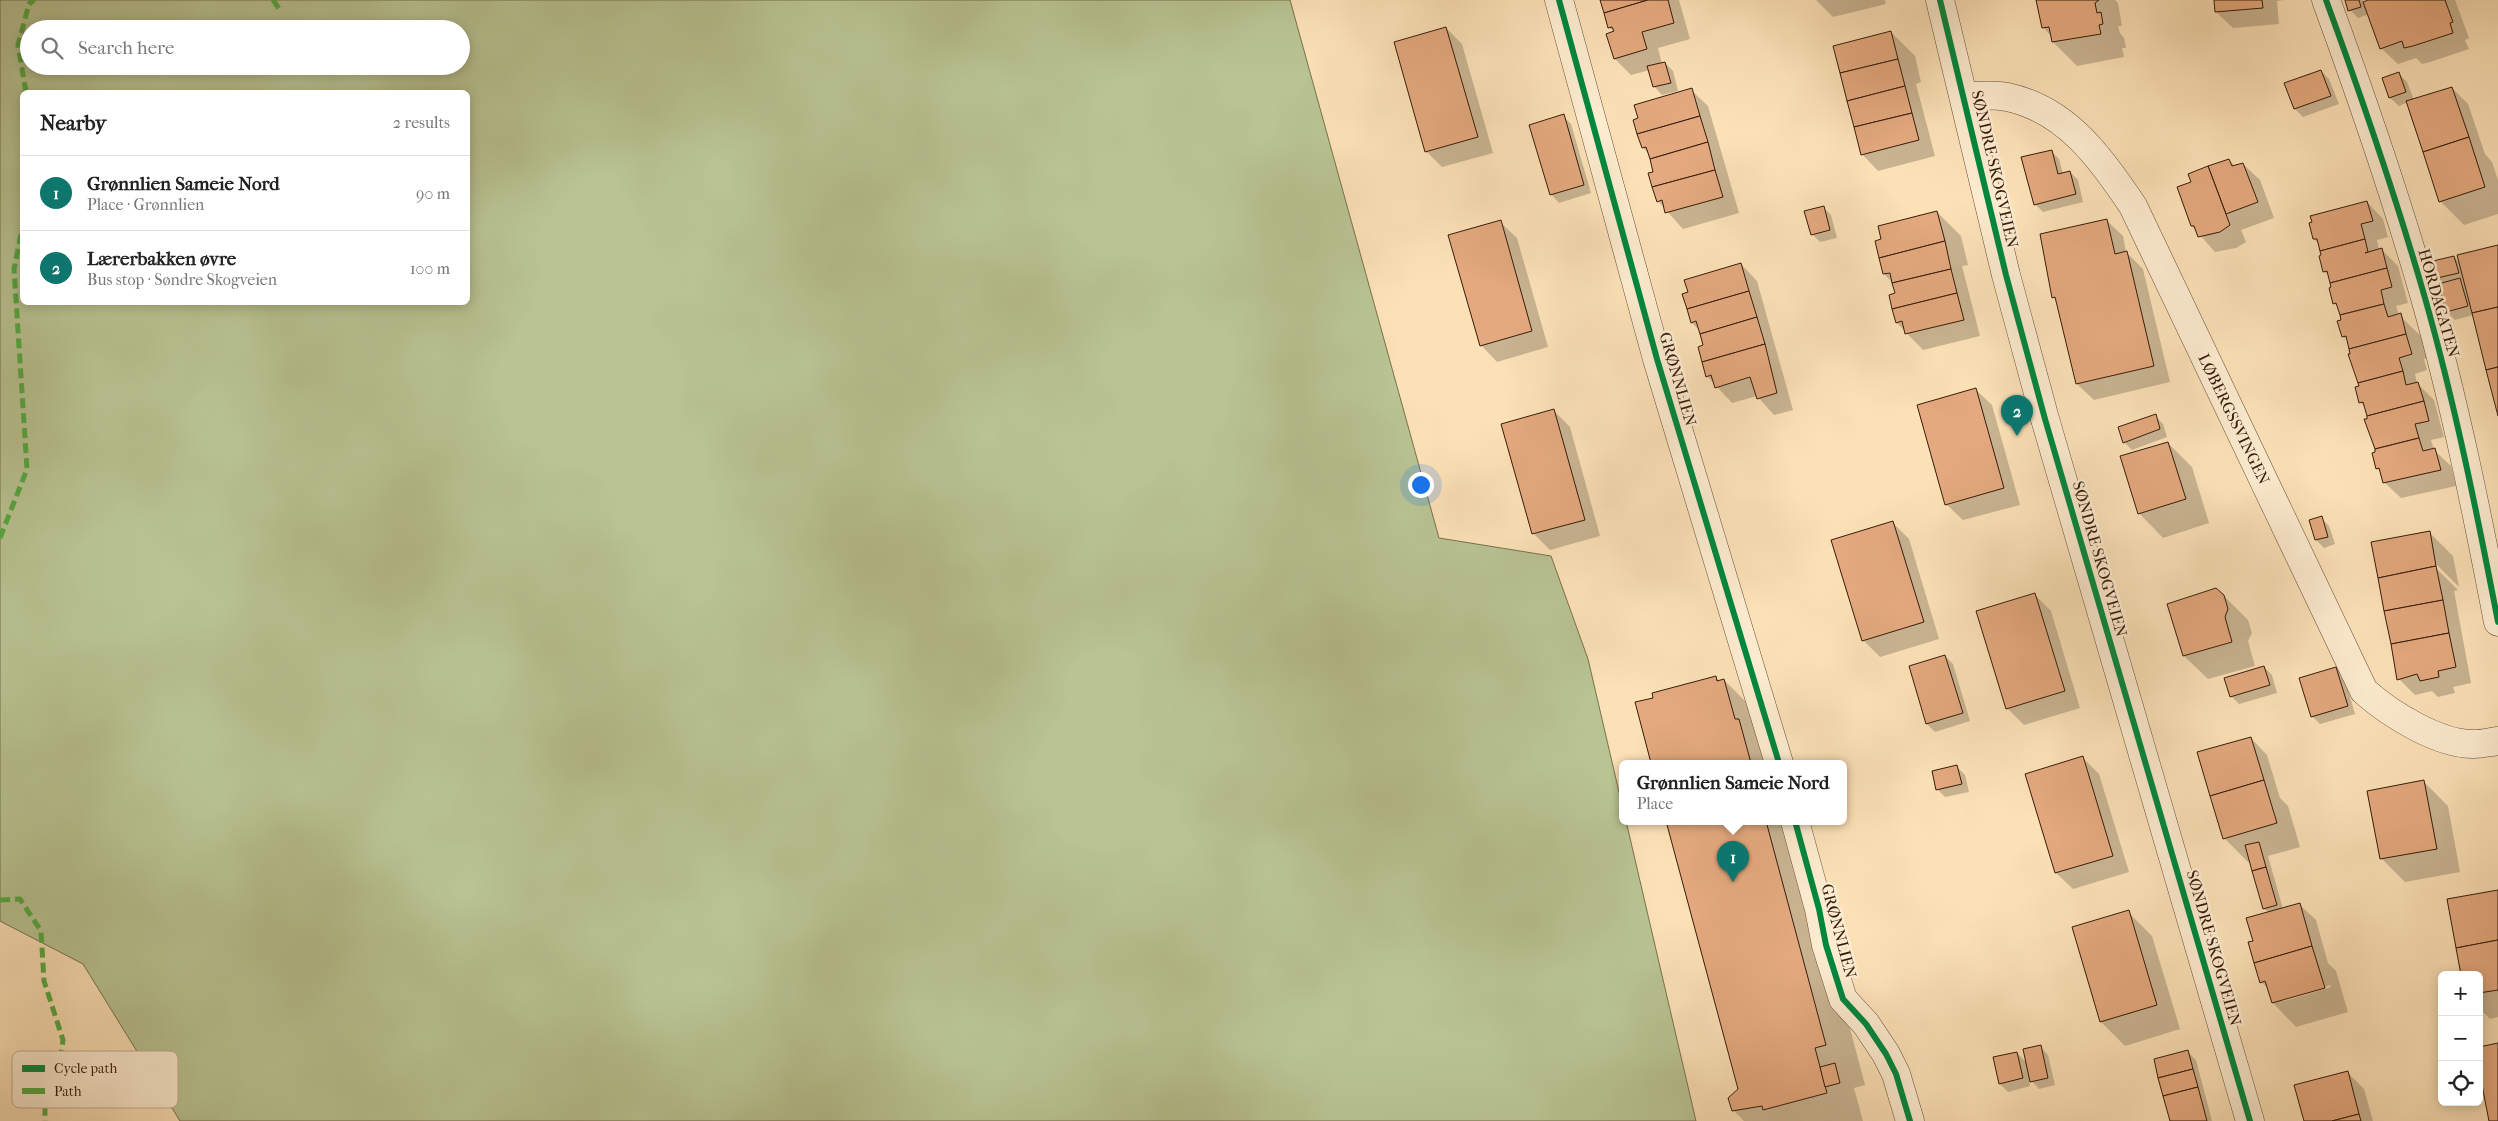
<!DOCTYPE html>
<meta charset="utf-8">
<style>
body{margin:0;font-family:"IM FELL French Canon",serif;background:#f6f6f6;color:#222}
.controls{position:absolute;right:15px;bottom:15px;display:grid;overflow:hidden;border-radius:8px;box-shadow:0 2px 12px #0003}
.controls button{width:45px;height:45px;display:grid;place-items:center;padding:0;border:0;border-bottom:1px solid #e0e0e0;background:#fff;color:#222;font:25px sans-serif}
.you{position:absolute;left:1420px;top:484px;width:18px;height:18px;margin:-12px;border:4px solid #fff;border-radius:50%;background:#1a73e8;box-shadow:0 0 0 8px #1a73e833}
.badge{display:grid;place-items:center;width:32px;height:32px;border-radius:50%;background:#0f766e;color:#fff;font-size:16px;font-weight:700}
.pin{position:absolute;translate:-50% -41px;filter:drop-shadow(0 1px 2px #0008)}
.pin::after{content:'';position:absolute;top:26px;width:18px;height:15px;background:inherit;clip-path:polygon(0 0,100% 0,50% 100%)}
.popup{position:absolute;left:1619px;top:760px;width:228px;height:65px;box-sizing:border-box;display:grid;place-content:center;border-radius:8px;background:#fff;filter:drop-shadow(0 1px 4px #0005);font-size:16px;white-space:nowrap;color:#767676}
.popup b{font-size:19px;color:#222}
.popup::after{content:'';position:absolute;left:50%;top:100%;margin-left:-10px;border:10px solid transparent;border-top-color:#fff}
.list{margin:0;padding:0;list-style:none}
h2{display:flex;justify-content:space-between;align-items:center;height:65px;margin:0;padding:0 20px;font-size:21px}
h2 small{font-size:16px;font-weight:400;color:#767676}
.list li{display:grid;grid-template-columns:32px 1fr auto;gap:15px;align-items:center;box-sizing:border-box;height:75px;padding:0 20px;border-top:1px solid #e0e0e0}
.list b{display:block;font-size:19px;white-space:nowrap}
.list p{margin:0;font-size:16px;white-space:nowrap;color:#767676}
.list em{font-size:16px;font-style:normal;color:#767676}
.icon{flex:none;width:28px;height:28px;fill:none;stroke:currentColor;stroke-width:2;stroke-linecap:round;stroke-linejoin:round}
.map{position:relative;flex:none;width:2498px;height:1121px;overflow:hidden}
.search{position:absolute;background:#fff;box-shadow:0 2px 12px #0003;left:20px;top:20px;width:450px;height:55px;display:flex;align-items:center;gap:12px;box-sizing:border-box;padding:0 18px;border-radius:28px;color:#767676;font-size:19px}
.panel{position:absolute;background:#fff;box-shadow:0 2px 12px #0003;left:20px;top:90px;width:450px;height:215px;border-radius:8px}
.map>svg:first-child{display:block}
</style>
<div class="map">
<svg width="2498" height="1121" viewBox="0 0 2498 1121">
<rect width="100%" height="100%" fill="#fce1b7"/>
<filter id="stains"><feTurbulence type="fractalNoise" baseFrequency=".004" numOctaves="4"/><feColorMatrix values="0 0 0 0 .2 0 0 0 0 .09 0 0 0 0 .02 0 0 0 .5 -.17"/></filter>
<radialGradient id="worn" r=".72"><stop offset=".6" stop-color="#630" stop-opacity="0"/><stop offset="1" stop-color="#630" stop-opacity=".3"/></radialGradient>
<path fill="#b9c493" stroke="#787050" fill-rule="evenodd" d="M0,0h1290l149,538 112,18 37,103 35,150v12h3l70,300h-1516l-97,-157 -83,-43zM29,29h432v37h-432zM22,92h446v210h-446z"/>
<g fill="#0003" fill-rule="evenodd">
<polygon points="1601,0 1679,0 1690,39 1658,48 1662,64 1665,63 1673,71 1678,91 1662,95 1654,86 1650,70 1631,75 1615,59 1614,32 1609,27"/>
<polygon points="1816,0 1885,0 1886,4 1833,17"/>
<polygon points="2040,0 2115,0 2118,3 2122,26 2118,26 2120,33 2124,38 2126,48 2122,48 2124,57 2077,66 2053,42 2052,37 2043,27"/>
<polygon points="2215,0 2284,0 2277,1 2279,24 2233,28 2216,12"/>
<polygon points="2346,0 2363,0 2364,3 2371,0 2455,0 2469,38 2465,40 2469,49 2430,62 2422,64 2416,58 2398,64 2381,48 2369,14 2358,18 2350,10"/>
<polygon points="1446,28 1462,44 1493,153 1442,167 1426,151"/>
<polygon points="1891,32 1915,56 1921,82 1916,84 1935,156 1878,171 1862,154"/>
<polygon points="2321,71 2329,79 2339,104 2303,117 2295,109"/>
<polygon points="2399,74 2407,82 2414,100 2452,88 2468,104 2485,154 2492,162 2498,180 2498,214 2464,225 2440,201 2408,102 2399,106 2390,98 2384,79"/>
<polygon points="1691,90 1708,106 1739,213 1683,229 1658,201 1655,173 1650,155 1643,148"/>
<polygon points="1563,116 1571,124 1591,193 1559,203 1551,194"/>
<polygon points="2051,151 2059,159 2063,174 2070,172 2078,180 2083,202 2043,212 2035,204"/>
<polygon points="2229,160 2236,167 2243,164 2260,180 2274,218 2241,230 2246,242 2236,248 2215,252 2192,226 2193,183 2190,174"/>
<polygon points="2367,202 2383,219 2388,237 2377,240 2379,250 2382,250 2398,266 2408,303 2396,306 2399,315 2424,339 2430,358 2424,359 2427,370 2415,374 2417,383 2434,400 2444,437 2431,440 2434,450 2451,466 2456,486 2401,498 2384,482 2382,473 2377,468 2377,453 2366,408 2361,403 2360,386 2349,342 2343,336 2339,308 2334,303 2329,276 2324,271 2319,244 2314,239"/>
<polygon points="1823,207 1831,215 1837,238 1820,242 1812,234"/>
<polygon points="1937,212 1961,236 1968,265 1962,266 1980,336 1923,350 1897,323 1897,294 1894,284 1884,274"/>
<polygon points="2106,220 2123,236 2126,252 2143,269 2170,382 2094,400 2077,384 2058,302 2053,297"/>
<polygon points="1500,222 1517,238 1548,347 1497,362 1481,345"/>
<polygon points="2498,246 2498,411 2473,315 2455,320 2447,312 2444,283 2438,278 2454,257 2460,263"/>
<polygon points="1741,264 1757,281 1793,410 1774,415 1757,396 1732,403 1707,376 1705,346 1700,331 1692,323 1689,293"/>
<polygon points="1975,389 1992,405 2020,505 1963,520 1946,504"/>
<polygon points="1553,410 1570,427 1600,536 1550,550 1533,533"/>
<polygon points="2155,416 2163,424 2167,437 2132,450 2124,442"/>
<polygon points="2168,443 2192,467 2209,523 2163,538 2140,514 2122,457"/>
<polygon points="2321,518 2329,526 2335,544 2324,548 2316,540 2310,521"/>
<polygon points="1892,522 1909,539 1939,639 1880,657 1864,641 1833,541"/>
<polygon points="2429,532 2453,556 2459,587 2435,563 2435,567 2458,590 2454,591 2471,683 2453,687 2455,693 2438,697 2432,691 2415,695 2399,679"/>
<polygon points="2035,595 2051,611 2080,708 2024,725 2007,708"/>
<polygon points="2224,596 2248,620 2252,633 2248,641 2255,666 2208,679 2184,656"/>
<polygon points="1945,656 1953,664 1970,721 1935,732 1927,724 1910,667"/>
<polygon points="2264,667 2272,675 2277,693 2239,704 2231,696"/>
<polygon points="2336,668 2344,676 2355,714 2320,724 2312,716"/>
<polygon points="1715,677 1720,681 1724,680 1764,720 1779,763 1653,763 1637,703"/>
<path d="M2251,738l16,17 13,43 8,8 12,41 -32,9 15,53 16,-5 17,16 12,43 8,8 12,41 -52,15 -23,-24 -4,-14 -8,-7 -7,-40 15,-29 -5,-5 -13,-47 -3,1 -24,-24zM2331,985v2l-47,14 -2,-2z"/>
<polygon points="2083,758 2099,774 2129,872 2073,889 2056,873 2026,775"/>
<polygon points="1957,767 1965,775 1969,792 1945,797 1937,789"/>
<polygon points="2424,782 2448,806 2460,872 2405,882 2381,858"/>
<polygon points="1668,821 1795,821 1865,1085 1854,1088 1863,1121 1744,1121 1733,1110 1739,1090"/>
<polygon points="2498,891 2498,1017 2490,1019 2479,1008 2479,975"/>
<polygon points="2128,912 2152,936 2180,1029 2125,1046 2101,1022 2074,928"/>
<polygon points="2040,1046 2048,1055 2055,1085 2039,1089 2029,1078 2030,1086 2008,1092 2000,1084 2017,1053 2028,1064"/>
<polygon points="2188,1052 2196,1060 2212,1121 2171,1121"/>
<polygon points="2348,1073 2364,1089 2373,1121 2305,1121"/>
</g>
<g fill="#e4a97e" stroke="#361b0c">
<polygon points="1600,0 1648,0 1604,13"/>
<polygon points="1648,0 1668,0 1674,23 1642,32 1647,49 1614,59 1606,34 1614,31 1612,27 1608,28 1604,13"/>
<polygon points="2036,0 2099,0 2095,3 2097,13 2101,12 2103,24 2099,25 2101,34 2052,42 2049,27 2042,28"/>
<polygon points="2214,0 2262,0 2263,8 2215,12"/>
<polygon points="2345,0 2359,0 2361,7 2348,11"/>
<polygon points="2368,0 2445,0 2453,22 2450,23 2453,33 2413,46 2404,48 2402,41 2380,49 2363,2"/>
<polygon points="1446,27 1478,137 1425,152 1394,42"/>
<polygon points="1891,31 1898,59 1840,73 1833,46"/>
<polygon points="1898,59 1905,86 1847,101 1840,73"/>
<polygon points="1665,62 1671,83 1653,87 1647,66"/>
<polygon points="2321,70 2331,96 2294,109 2284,83"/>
<polygon points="2399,72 2406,92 2389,98 2382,78"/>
<polygon points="1905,86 1912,113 1854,127 1847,101"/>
<polygon points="2452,87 2469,137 2423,152 2406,101"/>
<polygon points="1692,88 1700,116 1637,134 1633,120 1638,118 1634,105"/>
<polygon points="1912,113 1919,140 1861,155 1854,127"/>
<polygon points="1564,114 1584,185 1550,195 1529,125"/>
<polygon points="1700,116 1708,142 1650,159 1646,147 1642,148 1637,134"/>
<polygon points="2469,137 2485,187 2439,202 2423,152"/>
<polygon points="1708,142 1715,170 1652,187 1648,173 1653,172 1650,159"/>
<polygon points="2052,150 2058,174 2070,171 2076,194 2034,205 2021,157"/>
<polygon points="2229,159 2232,166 2243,163 2258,202 2226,214 2208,166"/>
<polygon points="2208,166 2230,225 2220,232 2198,237 2194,226 2191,226 2177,187 2191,182 2188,174"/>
<polygon points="1715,170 1723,197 1665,213 1662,200 1657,202 1652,187"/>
<polygon points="2367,201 2373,221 2361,224 2365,239 2320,251 2317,239 2313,239 2309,223 2312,222 2310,216"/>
<polygon points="1824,206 1830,230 1811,235 1804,211"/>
<polygon points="1937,211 1945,241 1879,258 1875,241 1881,239 1878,226"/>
<polygon points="2107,219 2115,254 2127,251 2154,366 2076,384 2055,297 2052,298 2040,234"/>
<polygon points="1501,220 1532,331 1480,346 1448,235"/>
<polygon points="2365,239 2368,252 2365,253 2382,248 2387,268 2330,283 2327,271 2323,272 2319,256 2321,255 2320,251"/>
<polygon points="1945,241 1951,269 1892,283 1890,273 1883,274 1879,258"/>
<polygon points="2498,245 2498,307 2472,313 2457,255"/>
<polygon points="2454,256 2459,273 2437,278 2433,261"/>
<polygon points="1741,263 1749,291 1687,309 1682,294 1688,292 1684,280"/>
<polygon points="2387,268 2392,287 2381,290 2384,304 2340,315 2336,303 2333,304 2329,288 2331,287 2330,283"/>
<polygon points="1951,269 1957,293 1892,309 1889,295 1895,293 1892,283"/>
<polygon points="2460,278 2468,306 2446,312 2438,284"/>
<polygon points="1749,291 1757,317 1700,334 1696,321 1691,323 1687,309"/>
<polygon points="1957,293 1964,320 1905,334 1902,321 1896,323 1892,309"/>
<polygon points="2384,304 2388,317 2401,313 2406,334 2349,349 2346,336 2342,337 2337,321 2341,320 2340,315"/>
<polygon points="2498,307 2498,367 2486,370 2472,313"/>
<polygon points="1757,317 1765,344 1702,362 1698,347 1703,345 1700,334"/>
<polygon points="2406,334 2412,354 2399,358 2403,371 2358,383 2348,354 2350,354 2349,349"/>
<polygon points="1765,344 1777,393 1757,399 1750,377 1715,388 1711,375 1706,377 1702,362"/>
<polygon points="2498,367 2498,416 2486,370"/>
<polygon points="2403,371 2406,385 2418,382 2424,401 2367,416 2363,402 2359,403 2355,387 2359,386 2358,383"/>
<polygon points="1976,388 2004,488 1945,505 1917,405"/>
<polygon points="2424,401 2429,421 2415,424 2419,438 2375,449 2364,419 2367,419 2367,416"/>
<polygon points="1554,409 1585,520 1532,534 1501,424"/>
<polygon points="2156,414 2160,429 2123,443 2118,427"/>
<polygon points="2419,438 2423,451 2435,448 2441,470 2383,483 2379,468 2376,469 2372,453 2375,452 2375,449"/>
<polygon points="2168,442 2186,499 2138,514 2120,456"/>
<polygon points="2322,516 2328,537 2315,540 2309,520"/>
<polygon points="1893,521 1924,622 1862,641 1831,540"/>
<polygon points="2430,531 2436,566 2378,578 2371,542"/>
<polygon points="2436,566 2443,600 2384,611 2378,578"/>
<polygon points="2216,588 2224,595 2228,609 2225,617 2232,642 2183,656 2167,604"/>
<polygon points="2035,593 2065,691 2006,709 1976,611"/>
<polygon points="2443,600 2449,633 2391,644 2384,611"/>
<polygon points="2449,633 2456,667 2438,671 2439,677 2420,681 2417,674 2397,680 2391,644"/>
<polygon points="1945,655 1963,713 1926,724 1909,666"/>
<polygon points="2264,666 2270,685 2230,697 2224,678"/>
<polygon points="2336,667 2348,706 2311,717 2299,678"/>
<polygon points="1716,676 1717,681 1724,679 1735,719 1739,719 1751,763 1651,763 1635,702 1653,698 1652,693"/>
<polygon points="2251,737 2264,780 2210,796 2197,752"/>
<polygon points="2083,756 2113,856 2055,873 2025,774"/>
<polygon points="1957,765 1962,784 1936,790 1932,771"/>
<polygon points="2264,780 2277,823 2223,839 2210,796"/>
<polygon points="2424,780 2437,849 2380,859 2367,791"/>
<polygon points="1666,821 1766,821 1826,1045 1815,1048 1827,1093 1763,1110 1762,1106 1732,1111 1728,1098 1738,1089"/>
<polygon points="2259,842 2266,867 2252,871 2245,845"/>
<polygon points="2266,867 2277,905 2263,909 2252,871"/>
<polygon points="2498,890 2498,940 2456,948 2447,899"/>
<polygon points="2300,903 2312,946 2254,963 2248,942 2253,941 2246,918"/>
<polygon points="2129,910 2157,1005 2100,1022 2072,927"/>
<polygon points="2498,940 2498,990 2479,993 2479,975 2461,975 2456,948"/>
<polygon points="2312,946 2325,988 2272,1003 2265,981 2260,983 2254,963"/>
<polygon points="2498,1043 2498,1121 2489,1121 2479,1070 2479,1047"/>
<polygon points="2041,1045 2048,1078 2030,1082 2023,1049"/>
<polygon points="2188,1050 2193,1069 2158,1078 2154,1059"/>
<polygon points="2017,1052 2023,1078 1999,1084 1993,1057"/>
<polygon points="1835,1063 1840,1083 1825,1087 1820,1067"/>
<polygon points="2193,1069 2198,1087 2163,1096 2158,1078"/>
<polygon points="2348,1071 2359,1114 2332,1121 2304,1121 2294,1085"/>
<polygon points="2198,1087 2207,1121 2170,1121 2163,1096"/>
<polygon points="2359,1114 2361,1121 2332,1121"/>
</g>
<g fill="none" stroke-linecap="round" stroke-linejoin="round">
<defs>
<g id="street">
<polyline points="1559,0 1657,359 1779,763"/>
<polyline points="1940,0 2006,275 2045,419 2250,1121"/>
<path d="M2326,0c36,98 70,197 99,298 30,106 52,215 73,324"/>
<path d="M1965,96c13,0 29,-2 42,1 59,12 94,61 126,109l231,485c26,23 75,54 111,53 7,0 15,-2 23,-3"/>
<polyline points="1795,821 1819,909 1826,945 1843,999 1866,1024 1886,1054 1896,1074 1910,1121"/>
</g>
</defs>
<use href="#street" stroke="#684c37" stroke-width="29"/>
<use href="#street" stroke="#fdecd0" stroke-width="28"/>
<g stroke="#55a941" stroke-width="5" stroke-dasharray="10 5" stroke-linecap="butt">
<polyline points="273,0 280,10"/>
<polyline points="26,92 18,45 29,4 34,0"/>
<polyline points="0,538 27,469 14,269 22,229"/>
<polyline points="0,900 20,899 41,931 44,981 63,1040 59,1066 45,1092 45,1121"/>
</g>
<defs>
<g id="cycleway">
<polyline points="1559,0 1657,359 1779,763"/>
<polyline points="1940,0 2006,275 2045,419 2250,1121"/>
<path d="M2326,0c36,98 70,197 99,298 30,106 52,215 73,324"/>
<polyline points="1795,821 1819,909 1826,945 1843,999 1866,1024 1886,1054 1896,1074 1910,1121"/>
</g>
</defs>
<use href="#cycleway" stroke="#fdecd0" stroke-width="9"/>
<use href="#cycleway" stroke="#00873e" stroke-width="6"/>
</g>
<g text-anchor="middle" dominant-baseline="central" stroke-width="5" stroke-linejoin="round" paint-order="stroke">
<g font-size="16" fill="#361b0c" stroke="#fdecd0">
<text transform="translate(1995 169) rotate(77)">SØNDRE SKOGVEIEN</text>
<text transform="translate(2439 303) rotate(74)">HORDAGATEN</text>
<text transform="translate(1678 379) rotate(74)">GRØNNLIEN</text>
<text transform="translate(2234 419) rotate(64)">LØBERGSSVINGEN</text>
<text transform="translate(2100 559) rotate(74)">SØNDRE SKOGVEIEN</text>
<text transform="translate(1839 931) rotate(75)">GRØNNLIEN</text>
<text transform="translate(2214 948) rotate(74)">SØNDRE SKOGVEIEN</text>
</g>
</g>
<rect x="12" y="1051" width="166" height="57" rx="8" fill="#fdecd0" stroke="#c1ad95" stroke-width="1"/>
<rect x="22" y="1065" width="23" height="7" fill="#00873e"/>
<rect x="22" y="1088" width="23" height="6" fill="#55a941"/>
<g font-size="14" fill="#361b0c">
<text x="54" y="1073">Cycle path</text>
<text x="54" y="1096">Path</text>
</g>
<rect width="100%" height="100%" filter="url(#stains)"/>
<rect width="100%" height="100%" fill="url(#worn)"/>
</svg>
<div class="controls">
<button>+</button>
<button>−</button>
<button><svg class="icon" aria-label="locate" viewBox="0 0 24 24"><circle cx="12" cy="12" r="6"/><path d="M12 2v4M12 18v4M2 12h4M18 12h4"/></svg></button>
</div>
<div class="you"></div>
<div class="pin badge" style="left:1733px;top:882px">1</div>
<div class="popup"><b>Grønnlien Sameie Nord</b>Place</div>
<div class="pin badge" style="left:2017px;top:436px">2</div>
<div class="search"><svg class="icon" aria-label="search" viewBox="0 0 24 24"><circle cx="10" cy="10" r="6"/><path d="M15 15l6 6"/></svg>Search here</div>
<section class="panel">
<h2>Nearby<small>2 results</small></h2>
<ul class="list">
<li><span class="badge">1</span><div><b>Grønnlien Sameie Nord</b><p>Place · Grønnlien</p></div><em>90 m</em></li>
<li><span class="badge">2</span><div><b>Lærerbakken øvre</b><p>Bus stop · Søndre Skogveien</p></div><em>100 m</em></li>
</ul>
</section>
</div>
